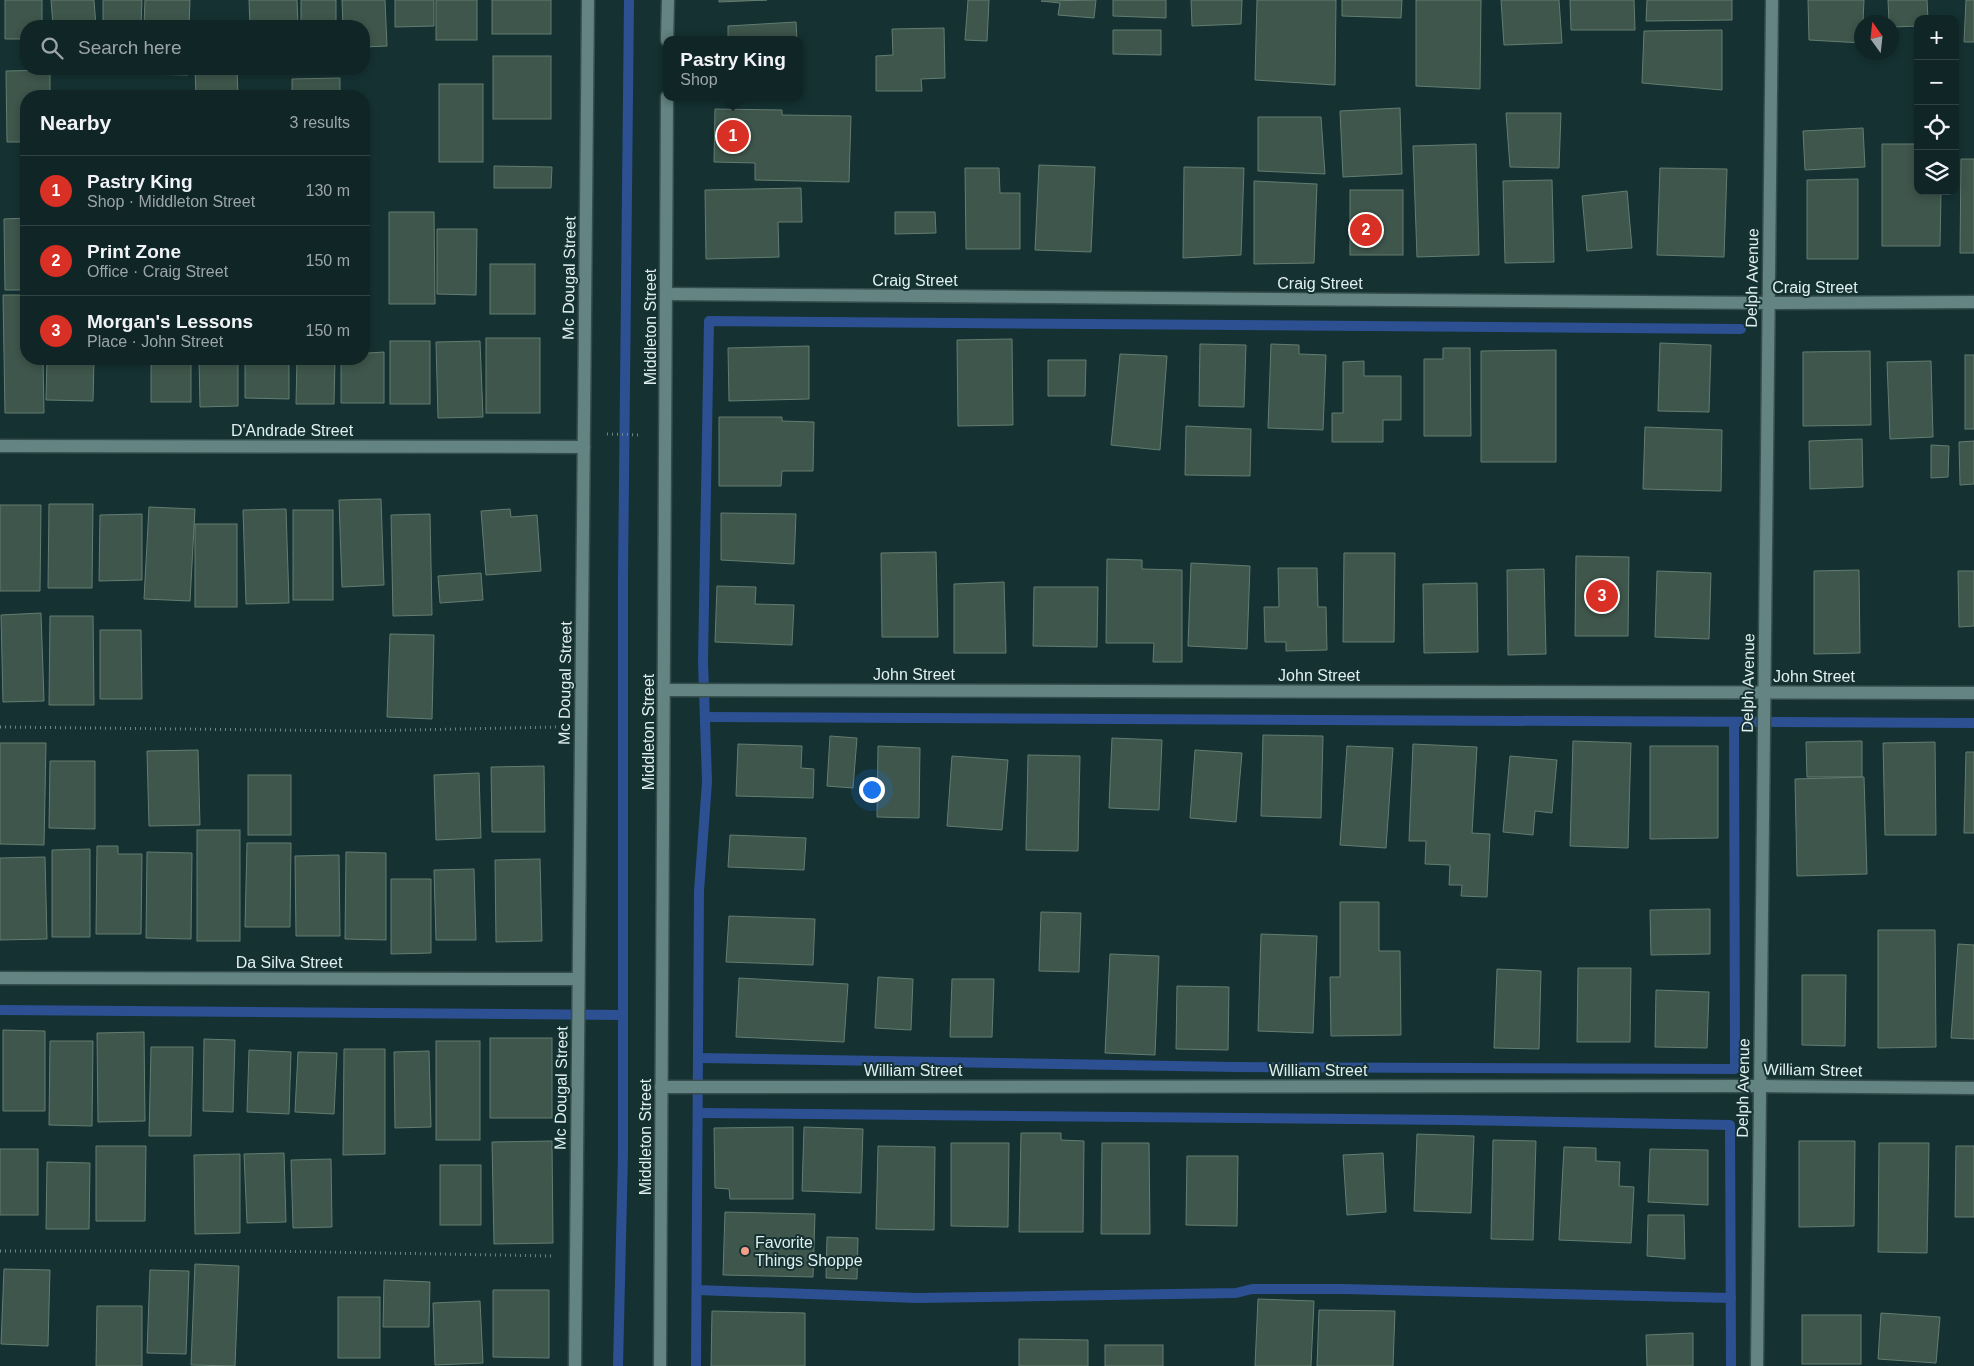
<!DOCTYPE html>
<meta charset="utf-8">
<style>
body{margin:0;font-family:Helvetica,sans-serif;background:#192d2e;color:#f1f3f6}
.controls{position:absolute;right:15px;top:15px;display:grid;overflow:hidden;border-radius:10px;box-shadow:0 2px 8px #0003}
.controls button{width:45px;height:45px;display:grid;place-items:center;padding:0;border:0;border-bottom:1px solid #304243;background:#102526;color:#f1f3f6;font:25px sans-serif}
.compass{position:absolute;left:1854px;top:15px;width:45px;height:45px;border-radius:50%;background:#102526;box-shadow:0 2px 8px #0003;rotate:345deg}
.you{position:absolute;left:871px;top:789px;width:18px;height:18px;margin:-12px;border:4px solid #fff;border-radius:50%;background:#1a73e8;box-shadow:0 0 0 8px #1a73e833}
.badge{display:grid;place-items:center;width:32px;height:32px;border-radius:50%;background:#d93025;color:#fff;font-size:16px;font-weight:700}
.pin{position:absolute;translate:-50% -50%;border:2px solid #fff;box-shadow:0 1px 5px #0006}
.popup{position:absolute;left:663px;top:36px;width:140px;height:65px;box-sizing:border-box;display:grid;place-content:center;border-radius:10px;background:#102526;filter:drop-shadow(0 1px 4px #0005);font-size:16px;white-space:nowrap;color:#9ca5a7}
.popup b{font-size:19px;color:#f1f3f6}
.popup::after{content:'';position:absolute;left:50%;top:100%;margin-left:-10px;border:10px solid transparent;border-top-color:#102526}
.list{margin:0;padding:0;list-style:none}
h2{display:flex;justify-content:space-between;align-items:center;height:65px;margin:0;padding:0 20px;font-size:21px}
h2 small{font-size:16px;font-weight:400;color:#9ca5a7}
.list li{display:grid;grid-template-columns:32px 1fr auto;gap:15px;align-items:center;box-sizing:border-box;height:70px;padding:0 20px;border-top:1px solid #304243}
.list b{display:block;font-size:19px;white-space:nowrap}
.list p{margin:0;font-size:16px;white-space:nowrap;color:#9ca5a7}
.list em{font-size:16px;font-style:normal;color:#9ca5a7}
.icon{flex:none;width:28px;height:28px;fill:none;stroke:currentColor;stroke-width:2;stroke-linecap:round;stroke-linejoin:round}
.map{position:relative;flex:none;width:1974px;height:1366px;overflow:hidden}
.search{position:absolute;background:#102526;box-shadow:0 2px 8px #0003;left:20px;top:20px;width:350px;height:55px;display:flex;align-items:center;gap:12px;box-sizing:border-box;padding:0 18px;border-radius:20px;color:#9ca5a7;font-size:19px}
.panel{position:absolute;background:#102526;box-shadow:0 2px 8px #0003;left:20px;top:90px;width:350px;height:275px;border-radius:20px}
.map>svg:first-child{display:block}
</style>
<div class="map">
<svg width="1974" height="1366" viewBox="0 0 1974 1366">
<rect width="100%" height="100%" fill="#153132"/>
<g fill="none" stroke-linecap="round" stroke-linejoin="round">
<g stroke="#2c5092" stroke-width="10">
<polyline points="705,717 1974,723"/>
<polyline points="0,1010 623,1015"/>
<polyline points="698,1058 1234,1067 1735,1069 1734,722"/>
<polyline points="698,1113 1456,1120 1730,1125 1731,1366"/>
<polyline points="697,1290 917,1298 1236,1293 1252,1289 1342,1289 1731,1298"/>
<polyline points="618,1366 623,1154 623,576 629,0"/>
<polyline points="696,1366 699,891 707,782 703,661 709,321 1741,329"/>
</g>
</g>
<g fill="#3e564b" stroke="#647d71">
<polygon points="5,0 42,0 42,26 26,26 26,39 5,39"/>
<polygon points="51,0 94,0 96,26 53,26"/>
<polygon points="103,0 142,0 141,26 103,26"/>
<polygon points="145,0 190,0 189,26 144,26"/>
<polygon points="249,0 297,0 298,26 250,26"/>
<polygon points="301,0 336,0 336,22 301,23"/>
<polygon points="342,0 385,0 387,46 364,47 364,26 343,26"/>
<polygon points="395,0 434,0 434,26 395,27"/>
<rect x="436" y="0" width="41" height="40"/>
<rect x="492" y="0" width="59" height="34"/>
<polygon points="719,0 767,0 719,2"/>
<polygon points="968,0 989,0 987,41 965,40"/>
<polygon points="1096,0 1094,18 1058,15 1060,3 1041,1"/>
<polygon points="1113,0 1166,0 1166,18 1113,16"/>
<polygon points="1191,0 1242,0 1241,24 1192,26"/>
<polygon points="1257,0 1336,0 1335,85 1255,80"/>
<polygon points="1342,0 1402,0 1401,18 1342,16"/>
<polygon points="1416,0 1481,0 1480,89 1416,86"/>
<polygon points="1501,0 1559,0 1562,43 1504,45"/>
<polygon points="1570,0 1634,0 1635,30 1571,30"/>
<polygon points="1647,0 1732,0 1732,20 1646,21"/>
<polygon points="1808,0 1864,0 1862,43 1809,40"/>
<polygon points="1888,0 1927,0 1928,19 1918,19 1918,26 1892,27 1892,22 1889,22"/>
<polygon points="1966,0 1974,0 1974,42 1964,42"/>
<polygon points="796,22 797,40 728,40 728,26"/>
<polygon points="944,28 945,78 921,79 922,91 876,91 876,56 893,55 892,29"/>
<polygon points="1113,30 1161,30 1161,55 1113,54"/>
<polygon points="1722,30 1722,90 1642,83 1644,31"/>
<rect x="493" y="56" width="58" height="63"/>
<polygon points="143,69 188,69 188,75 143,74"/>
<polygon points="195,69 237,69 238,96 196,96"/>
<polygon points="50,70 50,96 26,96 26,142 7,142 6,71"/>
<polygon points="340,78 340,96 292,96 292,79"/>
<rect x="439" y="84" width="44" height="78"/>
<rect x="98" y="93" width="45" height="3"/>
<polygon points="1400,108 1402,174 1343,177 1340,111"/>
<polygon points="715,109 782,110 782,115 851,116 849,182 755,180 755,163 714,162"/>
<polygon points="1506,113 1561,113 1559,168 1510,167"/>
<polygon points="1258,117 1321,117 1325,174 1258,171"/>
<polygon points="1863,128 1865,167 1805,170 1803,131"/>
<polygon points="1476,144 1479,255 1417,257 1413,146"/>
<polygon points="1882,144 1918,144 1918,191 1941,191 1940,246 1882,246"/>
<polygon points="1961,159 1974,159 1974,253 1960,253"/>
<polygon points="1039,165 1095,167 1091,252 1035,250"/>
<polygon points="494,166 552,167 551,188 494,188"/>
<polygon points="1184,167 1244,168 1241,255 1183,258"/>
<polygon points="965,168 999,168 1000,193 1020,193 1020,249 966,249"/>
<polygon points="1660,168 1727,169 1724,257 1657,255"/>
<polygon points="1858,179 1858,259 1807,259 1807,180"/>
<polygon points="1552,180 1554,262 1505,263 1503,181"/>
<polygon points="1254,181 1317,184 1314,263 1254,264"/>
<polygon points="801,188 802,222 778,222 779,257 706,259 705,190"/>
<rect x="1350" y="190" width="53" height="65"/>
<polygon points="1627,191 1632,248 1587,251 1582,196"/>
<polygon points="389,212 434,212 435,304 389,304"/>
<polygon points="895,212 935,212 936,233 895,234"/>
<polygon points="26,218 26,290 5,290 4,219"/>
<polygon points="437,229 477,229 476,295 437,294"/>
<rect x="490" y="264" width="45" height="50"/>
<polygon points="3,295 26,295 26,359 43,359 44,413 5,413"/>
<polygon points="364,332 368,332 368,353 384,352 384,403 341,403 341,359 364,359"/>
<rect x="486" y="338" width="54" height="75"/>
<polygon points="1012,339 1013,425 958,426 957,340"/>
<rect x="390" y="341" width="40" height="63"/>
<polygon points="480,341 483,417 438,418 436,342"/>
<polygon points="1660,343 1711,345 1709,412 1658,411"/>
<polygon points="1200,344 1246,345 1244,407 1199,406"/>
<polygon points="1271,344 1299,345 1299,354 1326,355 1323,430 1268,428"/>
<polygon points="809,346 809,399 729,401 728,348"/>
<polygon points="1443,348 1470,348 1471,436 1424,436 1424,359 1443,359"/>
<polygon points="1556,350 1556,462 1481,462 1481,351"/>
<polygon points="1870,351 1871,425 1803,426 1803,352"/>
<polygon points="1120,354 1167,356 1160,450 1111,445"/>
<rect x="1965" y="355" width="9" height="74"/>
<polygon points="47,359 94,359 93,401 46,400"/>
<rect x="151" y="359" width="40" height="43"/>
<polygon points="199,359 238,359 238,406 200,407"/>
<polygon points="245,359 289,359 289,399 245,398"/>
<polygon points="297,359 335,359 334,404 296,404"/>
<polygon points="1048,360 1086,360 1085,396 1048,396"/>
<polygon points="1364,361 1364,376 1401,376 1401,420 1383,420 1383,442 1332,442 1332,413 1343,413 1343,362"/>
<polygon points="1931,361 1933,437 1890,439 1887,362"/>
<polygon points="719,417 782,417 782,421 814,422 813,471 782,471 781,486 719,486"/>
<polygon points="1186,426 1251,429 1250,476 1185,475"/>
<polygon points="1645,427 1722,430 1721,491 1643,489"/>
<polygon points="1862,439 1863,487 1810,489 1809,441"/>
<polygon points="1974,441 1974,484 1960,485 1959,442"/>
<polygon points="1931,445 1949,446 1948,477 1931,478"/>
<polygon points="381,499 384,585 342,587 339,500"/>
<polygon points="49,504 93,504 92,588 48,588"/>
<polygon points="0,505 41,505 40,591 0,591"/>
<polygon points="149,507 195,509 190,601 144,599"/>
<polygon points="286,509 289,603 246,604 243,510"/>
<polygon points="510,509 511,517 537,515 541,571 486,575 481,511"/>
<rect x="293" y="510" width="40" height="90"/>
<polygon points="721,513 796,514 794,564 721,560"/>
<polygon points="142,514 142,580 99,581 100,515"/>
<polygon points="430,514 432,615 393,616 391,515"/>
<rect x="195" y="524" width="42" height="83"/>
<polygon points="936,552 938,637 882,637 881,553"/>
<polygon points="1344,553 1395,553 1394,642 1343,642"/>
<polygon points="1576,556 1629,557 1628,636 1575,636"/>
<polygon points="1107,559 1142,560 1142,569 1182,570 1182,662 1153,662 1154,643 1106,643"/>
<polygon points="1191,563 1250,566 1247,649 1188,646"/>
<polygon points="1278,568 1317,568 1318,607 1326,607 1327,650 1286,651 1286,642 1265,642 1264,607 1279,607"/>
<polygon points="1544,569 1546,654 1508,655 1507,570"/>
<polygon points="1859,570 1860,653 1814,654 1814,571"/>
<polygon points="1657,571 1711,573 1709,639 1655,637"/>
<polygon points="1958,571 1974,571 1974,626 1959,627"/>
<polygon points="481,573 483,600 440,603 438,576"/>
<polygon points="1004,582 1006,653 954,653 954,584"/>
<polygon points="1477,583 1478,652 1424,653 1423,584"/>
<polygon points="717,586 756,587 755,604 794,605 792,645 715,642"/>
<polygon points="1034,587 1098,587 1097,647 1033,646"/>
<polygon points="41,613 44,701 3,702 1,615"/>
<polygon points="50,616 93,616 94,705 49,705"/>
<polygon points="100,630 141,630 142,699 100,699"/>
<polygon points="390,634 434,635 432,719 387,717"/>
<polygon points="1263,735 1323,736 1321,818 1261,816"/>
<polygon points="830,736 857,738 853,788 827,786"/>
<polygon points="1112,738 1162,740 1159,810 1109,808"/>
<polygon points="1573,741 1631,743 1628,848 1570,846"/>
<polygon points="1862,741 1862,777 1807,777 1806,742"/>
<polygon points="1935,742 1936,835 1885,835 1883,743"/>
<polygon points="0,743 46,743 44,845 0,844"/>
<polygon points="738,744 802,746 801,768 814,769 813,798 736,796"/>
<polygon points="1413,744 1477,747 1472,833 1490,834 1487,897 1461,896 1462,885 1449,885 1450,865 1425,864 1426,841 1409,841"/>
<polygon points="878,746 920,748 919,818 877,817"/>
<polygon points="1347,746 1393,748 1386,848 1340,845"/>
<polygon points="1650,746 1718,746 1718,838 1650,839"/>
<polygon points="198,750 200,825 149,826 147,751"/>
<polygon points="1195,750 1242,753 1236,822 1190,818"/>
<polygon points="1966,752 1974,752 1974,833 1964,833"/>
<polygon points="1028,755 1080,756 1078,851 1026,850"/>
<polygon points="952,756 1008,760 1002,830 947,826"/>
<polygon points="1510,756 1557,760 1552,813 1535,811 1533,835 1503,832"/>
<polygon points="50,761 95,761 95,829 49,828"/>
<polygon points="544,766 545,832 492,832 491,767"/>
<polygon points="479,773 481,838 436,840 434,775"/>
<rect x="248" y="775" width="43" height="60"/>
<polygon points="1864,777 1867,874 1797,876 1795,779"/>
<rect x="197" y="830" width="43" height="111"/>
<polygon points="730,835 806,838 804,870 728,867"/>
<polygon points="247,843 291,843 290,927 245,927"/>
<polygon points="97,846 118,846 118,854 142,854 141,934 96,934"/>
<polygon points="90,849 90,937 52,937 52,850"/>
<polygon points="147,852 192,853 191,939 146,938"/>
<polygon points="346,852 386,853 386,940 345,939"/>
<polygon points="339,855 340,936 296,936 295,856"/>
<polygon points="45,857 47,939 0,940 0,858"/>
<polygon points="540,859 542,941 496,942 495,860"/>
<polygon points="474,869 476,940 436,940 434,870"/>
<polygon points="391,879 431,879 431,953 391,954"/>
<polygon points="1340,902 1379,902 1379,951 1400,951 1401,1035 1331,1036 1330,977 1340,977"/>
<polygon points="1710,909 1710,954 1651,955 1650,910"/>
<polygon points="1041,912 1081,913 1079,972 1039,971"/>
<polygon points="729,916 815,919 813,965 726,962"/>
<polygon points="1878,930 1935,930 1936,1047 1878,1048"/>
<polygon points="1261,934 1317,936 1313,1033 1258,1031"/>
<polygon points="1958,944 1974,945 1974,1039 1951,1038"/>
<polygon points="1110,954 1159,956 1155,1055 1105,1053"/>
<polygon points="1578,968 1631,968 1630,1042 1577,1042"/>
<polygon points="1497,969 1541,971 1539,1049 1494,1048"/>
<polygon points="1802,975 1846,975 1845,1046 1802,1045"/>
<polygon points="878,977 913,979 911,1030 875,1028"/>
<polygon points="739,978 848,984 844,1042 736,1037"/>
<polygon points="952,979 994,979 992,1037 950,1037"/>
<polygon points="1177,986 1229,987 1228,1050 1176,1049"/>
<polygon points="1656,990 1709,992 1707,1048 1655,1047"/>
<polygon points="3,1030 45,1031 45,1111 3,1111"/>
<polygon points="144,1032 145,1121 98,1122 97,1033"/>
<rect x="490" y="1038" width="62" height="80"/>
<polygon points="204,1039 235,1040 233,1112 203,1111"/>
<polygon points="50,1041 93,1041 92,1126 49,1125"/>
<rect x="436" y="1041" width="44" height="99"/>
<polygon points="151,1047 193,1047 191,1136 149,1136"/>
<polygon points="344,1049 385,1049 385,1154 343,1155"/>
<polygon points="249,1050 291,1052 289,1114 247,1112"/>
<polygon points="429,1051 431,1127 395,1128 394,1052"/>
<polygon points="298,1052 337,1053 334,1114 295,1112"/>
<polygon points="793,1127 793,1199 730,1199 729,1189 715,1188 714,1128"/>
<polygon points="804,1127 863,1129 861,1193 802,1191"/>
<polygon points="1021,1133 1061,1133 1061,1140 1084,1141 1083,1232 1019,1232"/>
<polygon points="1417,1134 1474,1136 1471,1213 1414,1211"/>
<polygon points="1493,1140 1536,1141 1533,1240 1491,1239"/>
<polygon points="552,1141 553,1243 494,1244 492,1142"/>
<polygon points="1799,1141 1855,1141 1854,1226 1799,1227"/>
<polygon points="951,1143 1009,1143 1008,1227 951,1226"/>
<polygon points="1102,1143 1149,1143 1150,1234 1101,1234"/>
<polygon points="1879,1143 1929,1143 1927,1253 1878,1252"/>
<polygon points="96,1146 146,1146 145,1221 96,1221"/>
<polygon points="878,1146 935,1147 934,1230 876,1229"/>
<polygon points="1956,1146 1974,1146 1974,1217 1955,1217"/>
<polygon points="1564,1147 1596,1148 1596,1161 1620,1162 1619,1186 1634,1187 1631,1243 1559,1240"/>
<rect x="0" y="1149" width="38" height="66"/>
<polygon points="1650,1149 1708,1150 1708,1205 1648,1202"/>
<polygon points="284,1153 286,1222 247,1223 244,1154"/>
<polygon points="1383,1153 1386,1212 1347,1215 1343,1155"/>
<polygon points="240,1154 240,1233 195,1234 194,1155"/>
<polygon points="1187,1156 1238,1156 1237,1226 1186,1225"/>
<polygon points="331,1159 332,1227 293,1228 291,1160"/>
<polygon points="47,1162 90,1163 89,1229 46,1229"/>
<rect x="440" y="1165" width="41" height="60"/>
<polygon points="725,1212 815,1214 813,1277 723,1275"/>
<polygon points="1648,1215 1684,1215 1685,1259 1647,1256"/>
<polygon points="827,1237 858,1238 857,1279 826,1278"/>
<polygon points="195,1264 239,1266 235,1366 191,1365"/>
<polygon points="4,1269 50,1270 48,1346 1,1344"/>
<polygon points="150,1270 189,1271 186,1354 147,1353"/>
<polygon points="384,1280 430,1282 429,1327 383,1327"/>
<polygon points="493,1290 549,1290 549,1358 493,1357"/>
<rect x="338" y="1297" width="42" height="61"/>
<polygon points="1258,1299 1314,1301 1311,1366 1255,1366"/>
<polygon points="480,1301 483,1363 435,1365 433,1303"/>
<polygon points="97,1306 142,1306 142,1366 96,1366"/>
<polygon points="1319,1310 1395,1311 1393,1366 1317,1366"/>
<polygon points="712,1311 805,1313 805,1366 711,1366"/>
<polygon points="1881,1313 1940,1317 1936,1363 1878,1359"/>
<rect x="1802" y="1315" width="59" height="49"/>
<polygon points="1693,1333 1693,1366 1647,1366 1646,1335"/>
<polygon points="1019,1339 1088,1340 1088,1366 1019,1366"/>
<rect x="1105" y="1345" width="58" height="21"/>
</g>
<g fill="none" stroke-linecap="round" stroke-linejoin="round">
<defs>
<g id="minor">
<polyline points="667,40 668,0"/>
<polyline points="666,294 1768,303 1974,302"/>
<polyline points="0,446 584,447"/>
<polyline points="664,690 1974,693"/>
<polyline points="0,978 578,979"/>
<polyline points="661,1087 1760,1086 1974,1088"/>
<polyline points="575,1366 588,0"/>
<polyline points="660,1366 667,97"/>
<polyline points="1757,1366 1772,0"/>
</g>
</defs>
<use href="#minor" stroke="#364d4d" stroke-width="15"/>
<g stroke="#6e8585" stroke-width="3" stroke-dasharray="1 4" stroke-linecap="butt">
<polyline points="607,434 641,435"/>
<polyline points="0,727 361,731 558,727"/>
<polyline points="0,1251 265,1251 553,1256"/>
</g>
<use href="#minor" stroke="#648383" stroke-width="12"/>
</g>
<circle fill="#f49e88" stroke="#153132" stroke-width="2" cx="745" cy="1251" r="5"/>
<g text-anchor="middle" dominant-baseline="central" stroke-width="4" stroke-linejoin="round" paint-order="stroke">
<g font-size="16" fill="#e0f0f0" stroke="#153132">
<text transform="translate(569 278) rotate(-89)">Mc Dougal Street</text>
<text transform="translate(1752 278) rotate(-89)">Delph Avenue</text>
<text x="915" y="280">Craig Street</text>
<text x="1320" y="283">Craig Street</text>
<text x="1815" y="287">Craig Street</text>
<text transform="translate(650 327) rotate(-90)">Middleton Street</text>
<text x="292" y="430">D'Andrade Street</text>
<text x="914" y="674">John Street</text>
<text x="1319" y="675">John Street</text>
<text x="1814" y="676">John Street</text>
<text transform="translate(565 683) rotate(-89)">Mc Dougal Street</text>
<text transform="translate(1748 683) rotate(-89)">Delph Avenue</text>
<text transform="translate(648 732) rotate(-90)">Middleton Street</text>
<text x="289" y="962">Da Silva Street</text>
<text x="913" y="1070">William Street</text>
<text x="1318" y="1070">William Street</text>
<text transform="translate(1813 1070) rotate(1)">William Street</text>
<text transform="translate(561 1088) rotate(-89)">Mc Dougal Street</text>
<text transform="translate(1743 1088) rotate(-89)">Delph Avenue</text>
<text transform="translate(645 1137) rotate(-90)">Middleton Street</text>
</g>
<g font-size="16" fill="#e0f0f0" stroke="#153132" text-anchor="start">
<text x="755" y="1242">Favorite<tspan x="755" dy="18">Things Shoppe</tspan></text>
</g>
</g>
</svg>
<div class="controls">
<button>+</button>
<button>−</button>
<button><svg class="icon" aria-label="locate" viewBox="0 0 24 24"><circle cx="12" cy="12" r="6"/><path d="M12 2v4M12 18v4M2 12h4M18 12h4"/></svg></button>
<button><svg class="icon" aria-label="layers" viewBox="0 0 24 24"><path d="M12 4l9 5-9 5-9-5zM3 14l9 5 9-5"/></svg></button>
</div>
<svg class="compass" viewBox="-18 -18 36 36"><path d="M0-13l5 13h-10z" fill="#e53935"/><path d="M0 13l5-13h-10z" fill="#9ca5a7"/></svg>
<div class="you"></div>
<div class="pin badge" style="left:733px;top:136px">1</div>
<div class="popup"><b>Pastry King</b>Shop</div>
<div class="pin badge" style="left:1366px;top:230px">2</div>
<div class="pin badge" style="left:1602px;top:596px">3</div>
<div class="search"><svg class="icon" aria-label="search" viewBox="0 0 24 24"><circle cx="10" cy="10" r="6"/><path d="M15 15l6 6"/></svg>Search here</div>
<section class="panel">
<h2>Nearby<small>3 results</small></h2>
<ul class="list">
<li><span class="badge">1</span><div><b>Pastry King</b><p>Shop · Middleton Street</p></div><em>130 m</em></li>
<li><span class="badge">2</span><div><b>Print Zone</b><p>Office · Craig Street</p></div><em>150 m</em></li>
<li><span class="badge">3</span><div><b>Morgan's Lessons</b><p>Place · John Street</p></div><em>150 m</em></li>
</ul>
</section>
</div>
